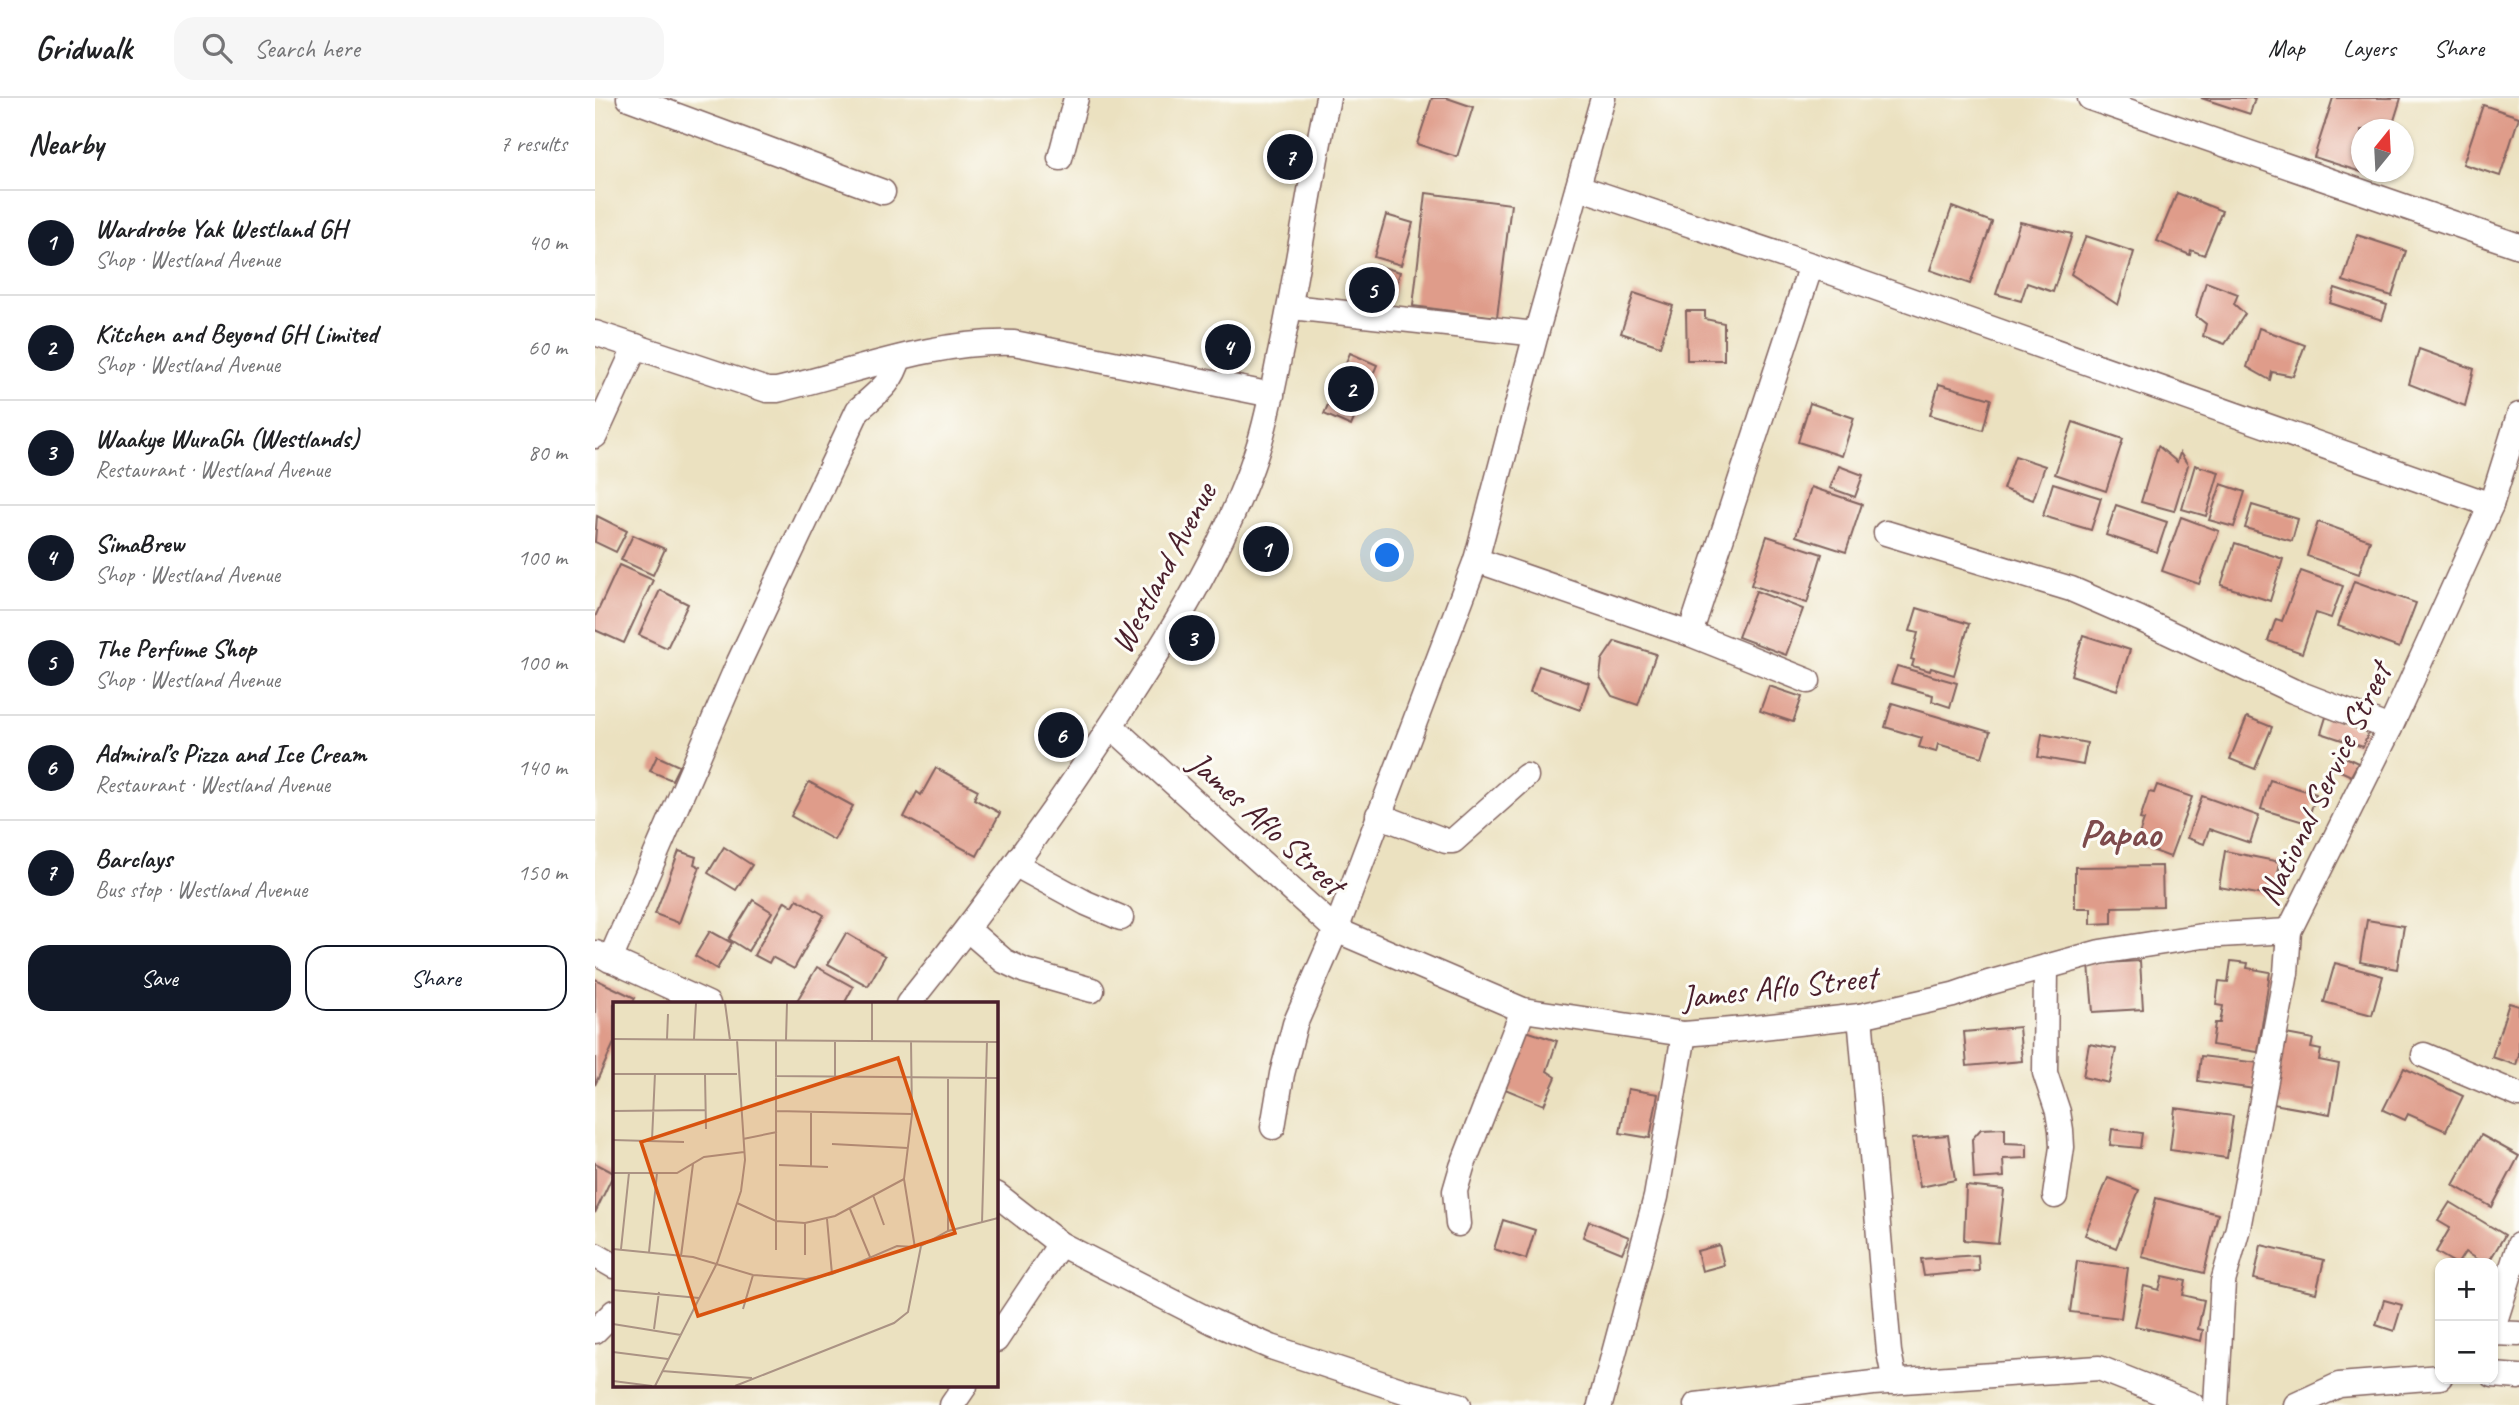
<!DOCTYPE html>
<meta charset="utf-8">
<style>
body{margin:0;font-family:Caveat,sans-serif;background:#f6f6f6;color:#202124}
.controls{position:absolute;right:21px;bottom:21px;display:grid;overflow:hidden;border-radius:14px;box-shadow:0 2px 5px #0004}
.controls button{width:63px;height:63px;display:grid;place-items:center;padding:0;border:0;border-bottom:2px solid #e0e0e0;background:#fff;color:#202124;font:35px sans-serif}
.compass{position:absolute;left:1756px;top:21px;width:63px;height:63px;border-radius:50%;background:#fff;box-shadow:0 2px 5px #0004;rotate:18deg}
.you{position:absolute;left:793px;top:458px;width:24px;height:24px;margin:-18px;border:5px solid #fff;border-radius:50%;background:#1a73e8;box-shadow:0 0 0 10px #1a73e833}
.badge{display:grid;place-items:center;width:46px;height:46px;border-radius:50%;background:#111827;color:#fff;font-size:23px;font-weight:700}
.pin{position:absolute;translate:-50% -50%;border:4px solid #fff;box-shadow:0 2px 7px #0006}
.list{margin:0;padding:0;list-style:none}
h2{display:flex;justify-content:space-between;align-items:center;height:91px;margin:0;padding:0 28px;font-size:30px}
h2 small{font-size:23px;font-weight:400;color:#757577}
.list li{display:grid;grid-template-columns:46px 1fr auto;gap:21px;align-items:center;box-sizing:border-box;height:105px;padding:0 28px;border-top:2px solid #e0e0e0}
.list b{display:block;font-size:26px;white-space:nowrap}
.list p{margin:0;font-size:23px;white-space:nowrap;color:#757577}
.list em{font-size:23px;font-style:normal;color:#757577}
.actions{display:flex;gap:14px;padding:21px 28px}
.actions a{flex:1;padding:16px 0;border:2px solid #111827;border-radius:21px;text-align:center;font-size:24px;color:#111827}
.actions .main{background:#111827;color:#fff}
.icon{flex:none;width:38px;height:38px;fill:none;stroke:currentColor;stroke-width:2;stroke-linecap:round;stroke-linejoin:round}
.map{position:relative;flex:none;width:1924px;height:1307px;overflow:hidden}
header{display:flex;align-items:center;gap:42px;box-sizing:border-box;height:98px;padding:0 35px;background:#fff;border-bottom:2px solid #e0e0e0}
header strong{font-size:33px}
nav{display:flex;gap:38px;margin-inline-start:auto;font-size:24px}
.search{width:490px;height:63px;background:#f6f6f6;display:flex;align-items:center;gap:18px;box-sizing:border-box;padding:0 24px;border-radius:21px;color:#757577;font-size:26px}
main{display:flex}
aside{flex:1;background:#fff}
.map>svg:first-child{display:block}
</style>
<header>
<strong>Gridwalk</strong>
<div class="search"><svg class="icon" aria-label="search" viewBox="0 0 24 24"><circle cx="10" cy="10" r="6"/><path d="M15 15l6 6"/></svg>Search here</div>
<nav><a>Map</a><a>Layers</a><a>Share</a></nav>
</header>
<main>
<aside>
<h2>Nearby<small>7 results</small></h2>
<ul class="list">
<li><span class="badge">1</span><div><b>Wardrobe Yak Westland GH</b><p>Shop · Westland Avenue</p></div><em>40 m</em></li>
<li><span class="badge">2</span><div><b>Kitchen and Beyond GH Limited</b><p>Shop · Westland Avenue</p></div><em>60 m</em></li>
<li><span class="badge">3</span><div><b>Waakye WuraGh (Westlands)</b><p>Restaurant · Westland Avenue</p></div><em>80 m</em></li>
<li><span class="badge">4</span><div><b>SimaBrew</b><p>Shop · Westland Avenue</p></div><em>100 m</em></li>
<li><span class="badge">5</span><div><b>The Perfume Shop</b><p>Shop · Westland Avenue</p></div><em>100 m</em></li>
<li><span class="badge">6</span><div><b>Admiral’s Pizza and Ice Cream</b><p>Restaurant · Westland Avenue</p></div><em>140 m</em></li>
<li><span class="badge">7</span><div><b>Barclays</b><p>Bus stop · Westland Avenue</p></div><em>150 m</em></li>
</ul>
<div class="actions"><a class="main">Save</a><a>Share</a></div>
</aside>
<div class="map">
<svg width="1924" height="1307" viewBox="0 0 1924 1307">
<rect width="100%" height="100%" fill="#fdfcf7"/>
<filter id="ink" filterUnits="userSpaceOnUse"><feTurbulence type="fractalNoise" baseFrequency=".0143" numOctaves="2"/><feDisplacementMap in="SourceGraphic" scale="14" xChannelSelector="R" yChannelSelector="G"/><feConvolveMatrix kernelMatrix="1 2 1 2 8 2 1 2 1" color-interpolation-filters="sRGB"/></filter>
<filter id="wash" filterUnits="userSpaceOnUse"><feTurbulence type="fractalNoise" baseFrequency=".00686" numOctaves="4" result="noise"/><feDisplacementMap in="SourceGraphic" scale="28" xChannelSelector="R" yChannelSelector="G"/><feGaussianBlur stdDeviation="1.57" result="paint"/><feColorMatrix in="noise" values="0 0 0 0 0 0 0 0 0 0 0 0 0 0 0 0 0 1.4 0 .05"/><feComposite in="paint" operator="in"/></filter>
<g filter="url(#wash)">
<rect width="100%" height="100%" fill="#ebe1c0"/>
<g id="blocks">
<g fill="#df9c8a">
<polygon points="837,0 852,0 878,9 862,59 822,46"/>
<polygon points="1606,0 1660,0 1655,16"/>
<polygon points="1738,0 1806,0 1796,32 1766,32 1766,74 1719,59"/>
<polygon points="1888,7 1924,19 1905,78 1868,66"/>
<polygon points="831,95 916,106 902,219 818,208"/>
<polygon points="1582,95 1627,113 1609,157 1596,152 1595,157 1562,143"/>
<polygon points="1357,109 1397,124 1375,186 1335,172"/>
<polygon points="791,117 818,125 806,167 779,159"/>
<polygon points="1425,124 1477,136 1458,194 1432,185 1426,203 1401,196"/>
<polygon points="1762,137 1811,153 1797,198 1748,183"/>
<polygon points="1491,138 1539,154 1523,207 1476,176"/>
<polygon points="777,166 805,174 796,204 768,196"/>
<polygon points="1611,184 1643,196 1639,206 1650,216 1630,246 1608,238 1611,226 1601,218"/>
<polygon points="1740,190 1792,207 1787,222 1735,205"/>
<polygon points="1039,195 1078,208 1065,248 1026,235"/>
<polygon points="1091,213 1110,213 1110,221 1129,225 1129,262 1092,262"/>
<polygon points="1664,230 1710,247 1698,278 1677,274 1675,282 1652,269"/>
<polygon points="1824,251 1879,271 1870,308 1814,286"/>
<polygon points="755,255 782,267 756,328 729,316"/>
<polygon points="1344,286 1396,301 1388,332 1335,317"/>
<polygon points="1215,305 1259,320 1247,358 1203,344"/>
<polygon points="1478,324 1528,341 1511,393 1460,376"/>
<polygon points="1563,348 1582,364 1585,355 1593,367 1579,413 1546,404"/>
<polygon points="1420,358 1450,368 1438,402 1408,391"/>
<polygon points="1600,367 1624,374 1611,418 1587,411"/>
<polygon points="1244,368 1268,377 1260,399 1235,390"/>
<polygon points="1458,385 1506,400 1496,432 1448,418"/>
<polygon points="1626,386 1650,394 1639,429 1614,422"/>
<polygon points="1216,389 1267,406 1251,454 1201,438"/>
<polygon points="1521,407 1572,424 1562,454 1511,437"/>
<polygon points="1657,407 1703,421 1697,443 1650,430"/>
<polygon points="2,418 32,433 21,454 0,444"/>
<polygon points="1586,419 1624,433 1604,486 1567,473"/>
<polygon points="1723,424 1775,442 1764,476 1712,458"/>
<polygon points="38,437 70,451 58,477 26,462"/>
<polygon points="1172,438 1227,456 1212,505 1156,487"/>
<polygon points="1640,445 1688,461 1675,503 1626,487"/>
<polygon points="24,467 58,482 29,545 0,532 0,519"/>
<polygon points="1706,473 1748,488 1736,520 1721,515 1707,555 1673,543 1681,521 1687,523"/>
<polygon points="1759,483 1821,505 1804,550 1743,528"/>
<polygon points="65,492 93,506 72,550 44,537"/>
<polygon points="1161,493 1208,511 1191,557 1143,539"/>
<polygon points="1322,510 1374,526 1359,577 1336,570 1335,573 1317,568 1319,562 1316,561 1323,535 1315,533"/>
<polygon points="1488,537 1535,552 1522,592 1476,577"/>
<polygon points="1020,543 1061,556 1043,607 1017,598 1005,579 1007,562"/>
<polygon points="944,568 994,585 985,612 935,594"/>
<polygon points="1302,568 1362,585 1355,609 1337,603 1338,597 1296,585"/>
<polygon points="1174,588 1207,599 1198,624 1165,613"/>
<polygon points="1297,605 1395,634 1387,659 1343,646 1341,654 1324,649 1327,640 1290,629"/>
<polygon points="1652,619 1677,629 1660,671 1635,661"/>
<polygon points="1731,619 1774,633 1768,649 1726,635"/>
<polygon points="1447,636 1492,645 1488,667 1443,659"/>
<polygon points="1746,657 1763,665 1756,678 1739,670"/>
<polygon points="62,658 84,668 77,682 55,673"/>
<polygon points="341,670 383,692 379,701 405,715 382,758 309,719 322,694 326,697"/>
<polygon points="1675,682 1721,696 1712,725 1666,711"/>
<polygon points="214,684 258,708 239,742 196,718"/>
<polygon points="1562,687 1597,699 1575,759 1541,746 1549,722 1545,721 1554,694 1559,695"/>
<polygon points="1607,698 1664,718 1655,745 1614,731 1609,746 1592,740"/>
<polygon points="129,749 157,767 141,792 113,775"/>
<polygon points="84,753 101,759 99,766 105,769 84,825 60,816"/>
<polygon points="1630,753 1685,764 1679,799 1624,789"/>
<polygon points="1567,768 1568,808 1517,809 1517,825 1496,826 1496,810 1480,810 1480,769"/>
<polygon points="202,801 229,817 199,871 177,859 174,865 159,857 190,803 198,808"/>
<polygon points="158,802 177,814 153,853 134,841"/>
<polygon points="1772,822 1809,828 1802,871 1765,864"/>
<polygon points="115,833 137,845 122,871 100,858"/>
<polygon points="251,835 290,858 273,888 233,866"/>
<polygon points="1545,863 1548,911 1498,914 1494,866"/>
<polygon points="1636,863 1653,865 1652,870 1675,874 1663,954 1617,947 1620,925 1625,925 1628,908 1621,907 1624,883 1633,884"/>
<polygon points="1740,865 1788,878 1777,917 1729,904"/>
<polygon points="222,869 258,889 249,906 200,906"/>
<polygon points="0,881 40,900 37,906 19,906 19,945 0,987"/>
<polygon points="1914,905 1924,908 1924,957 1921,967 1897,959"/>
<polygon points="1424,929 1427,963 1372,968 1369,934"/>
<polygon points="931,933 962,943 952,973 961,979 949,1007 910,991"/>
<polygon points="1691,936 1718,941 1716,950 1726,952 1724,962 1744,966 1735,1016 1678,1006"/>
<polygon points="1494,946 1521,951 1514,985 1488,979"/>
<polygon points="1606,958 1664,965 1660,991 1603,983"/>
<polygon points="1809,970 1868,998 1851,1033 1813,1016 1810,1022 1788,1012"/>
<polygon points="1033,991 1063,996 1055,1040 1025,1035"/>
<polygon points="1580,1010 1638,1018 1632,1060 1575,1052"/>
<polygon points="1410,1030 1410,1045 1432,1046 1432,1060 1408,1061 1409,1079 1379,1081 1377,1041 1386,1031"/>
<polygon points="1517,1031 1547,1035 1545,1050 1515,1047"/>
<polygon points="1353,1037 1360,1082 1325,1089 1317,1040"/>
<polygon points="1886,1037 1924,1058 1897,1109 1858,1087"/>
<polygon points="0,1065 19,1075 0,1115"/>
<polygon points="1513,1080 1544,1092 1521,1150 1490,1137"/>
<polygon points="1371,1088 1409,1092 1403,1145 1369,1142"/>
<polygon points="1561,1100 1623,1116 1609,1175 1547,1159"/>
<polygon points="1855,1104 1910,1137 1893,1165 1888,1165 1870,1154 1863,1165 1860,1165 1841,1154 1855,1130 1843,1123"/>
<polygon points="908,1122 940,1132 931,1161 899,1151"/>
<polygon points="994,1123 1034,1139 1027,1155 988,1139"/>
<polygon points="1124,1147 1129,1167 1107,1173 1102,1153"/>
<polygon points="1666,1147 1729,1162 1721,1195 1659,1181"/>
<polygon points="1383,1157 1384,1173 1329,1178 1326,1161"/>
<polygon points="1482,1163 1533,1170 1526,1220 1475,1214"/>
<polygon points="1568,1178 1591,1183 1588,1197 1609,1202 1603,1231 1608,1232 1606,1243 1540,1228 1549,1188 1564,1192"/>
<polygon points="1789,1202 1807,1207 1799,1233 1781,1227"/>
</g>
</g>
</g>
<g filter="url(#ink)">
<use href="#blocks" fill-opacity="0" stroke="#82635f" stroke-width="2"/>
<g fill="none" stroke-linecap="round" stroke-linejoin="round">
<defs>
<g id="minor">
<polyline points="34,0 288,94"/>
<polyline points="1495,0 1924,148"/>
<polyline points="465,60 481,0"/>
<polyline points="983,89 1216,167 1896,407"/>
<polyline points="696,209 941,236"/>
<path d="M0,235l172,57h10c77,-18 157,-50 237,-47l258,52"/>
<polyline points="0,338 41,248"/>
<polyline points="1291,435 1476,491 1545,521 1698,593 1795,630"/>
<polyline points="881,462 1095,536 1213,583"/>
<polyline points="1095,536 1216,167"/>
<polyline points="516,628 741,832 928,912 1089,936 1149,931 1265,918 1358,897 1393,885 1505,854 1607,838 1694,833"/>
<polyline points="783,717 851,743 858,743 931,678"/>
<polyline points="421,767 491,805 526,820"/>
<polyline points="372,831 409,863 430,873 497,892"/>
<polyline points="1,855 113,906"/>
<path d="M15,862l129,-298 119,-252c19,-17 34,-26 41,-52"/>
<polyline points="1451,869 1450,975 1463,1014 1466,1032 1467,1049 1460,1098"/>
<path d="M313,906c77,-96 150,-196 217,-300 52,-80 102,-162 132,-253 10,-30 16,-62 22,-93 19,-86 30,-174 49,-260"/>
<polyline points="1265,918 1294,1254 1300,1284"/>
<polyline points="1829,957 1924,997"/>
<polyline points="678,1029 687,976 700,926 741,832 881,462 941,236 1008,0"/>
<polyline points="401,1096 465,1146 618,1224 676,1249 812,1294 864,1307"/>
<polyline points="863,1126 860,1093 867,1069 928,912"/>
<polyline points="0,1157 19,1168"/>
<polyline points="1898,1230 1924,1147"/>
<polyline points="0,1233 19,1214"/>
<polyline points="1898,1235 1924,1236"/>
<polyline points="401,1242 465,1146"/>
<polyline points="1898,1277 1924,1279"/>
<polyline points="357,1307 370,1288"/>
<polyline points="1005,1307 1061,1099 1089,936"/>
<polyline points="1101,1307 1278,1285 1504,1270 1597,1307"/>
<polyline points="1621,1307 1628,1184 1643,1130 1677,950 1691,875 1694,833 1795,630 1896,407 1924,317"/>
<polyline points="1701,1307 1744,1287 1845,1279"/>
</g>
</defs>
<use href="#minor" stroke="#82635f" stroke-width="27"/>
<use href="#minor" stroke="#fff" stroke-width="24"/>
</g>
</g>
<g text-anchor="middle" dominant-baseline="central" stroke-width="6" stroke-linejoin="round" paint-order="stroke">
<g font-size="33" fill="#4a1f2b" stroke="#fdfcf7">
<text transform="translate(568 470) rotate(-62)">Westland Avenue</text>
<text transform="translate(1729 686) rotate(-64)">National Service Street</text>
<text transform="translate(672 725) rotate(42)">James Aflo Street</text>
<text transform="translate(1184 889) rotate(-6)">James Aflo Street</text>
</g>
<g font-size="40" font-weight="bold" fill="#7e4b4c" stroke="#fdfcf7">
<text x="1525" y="735">Papao</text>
</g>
</g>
<g transform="translate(18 904)">
<rect width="385" height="385" fill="#ebe1c0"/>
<path fill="none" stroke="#ab9384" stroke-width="2" d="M112,1l5,37M0,37l385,3M54,37l1,-25M81,37l2,-36M163,38v210M173,38l1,-37M259,39v-38M298,39l1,73 -8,65 11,69M0,72h124M92,73l1,54M162,74l223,2M222,75v-36M0,109l92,-1M163,109l136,3M130,137l34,-7M0,138l71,2M39,138l3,-67M219,142l76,4M166,163l49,2M198,164v-55M0,171h64l27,-16 40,-5M260,193l11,30M124,201l39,18 29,2 30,-7 69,-37M237,207l20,48M214,217l5,55M192,221v32M369,221l5,-181M335,229v-152M0,247l80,8 60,18 53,4 26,-5 65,-28 18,1M8,247l8,-76M36,250l8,-79M68,254l12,-92M0,288l86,8M130,307l10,-34M0,322l68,11M41,327l5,-37M0,350l55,7M49,369l90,7M0,379l39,5M42,384l62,-123 24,-72 4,-31 -8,-120M122,384l159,-63 14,-11 13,-66 27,-15 50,-13"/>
<path fill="#d8530f" fill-opacity="0.15" stroke="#d8530f" stroke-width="3.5" d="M285,56l57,175 -257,83 -57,-174z"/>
<rect width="385" height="385" fill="none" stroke="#4a1f2b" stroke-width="3.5"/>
</g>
</svg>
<div class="controls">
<button>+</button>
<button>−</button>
</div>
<svg class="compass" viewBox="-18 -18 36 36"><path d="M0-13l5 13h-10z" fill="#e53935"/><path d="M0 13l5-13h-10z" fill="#757577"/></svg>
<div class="you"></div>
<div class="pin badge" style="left:671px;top:451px">1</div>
<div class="pin badge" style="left:756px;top:291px">2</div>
<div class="pin badge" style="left:597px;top:540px">3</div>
<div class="pin badge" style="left:633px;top:249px">4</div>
<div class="pin badge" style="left:777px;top:192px">5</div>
<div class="pin badge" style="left:466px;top:637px">6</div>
<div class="pin badge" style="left:695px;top:59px">7</div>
</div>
</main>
